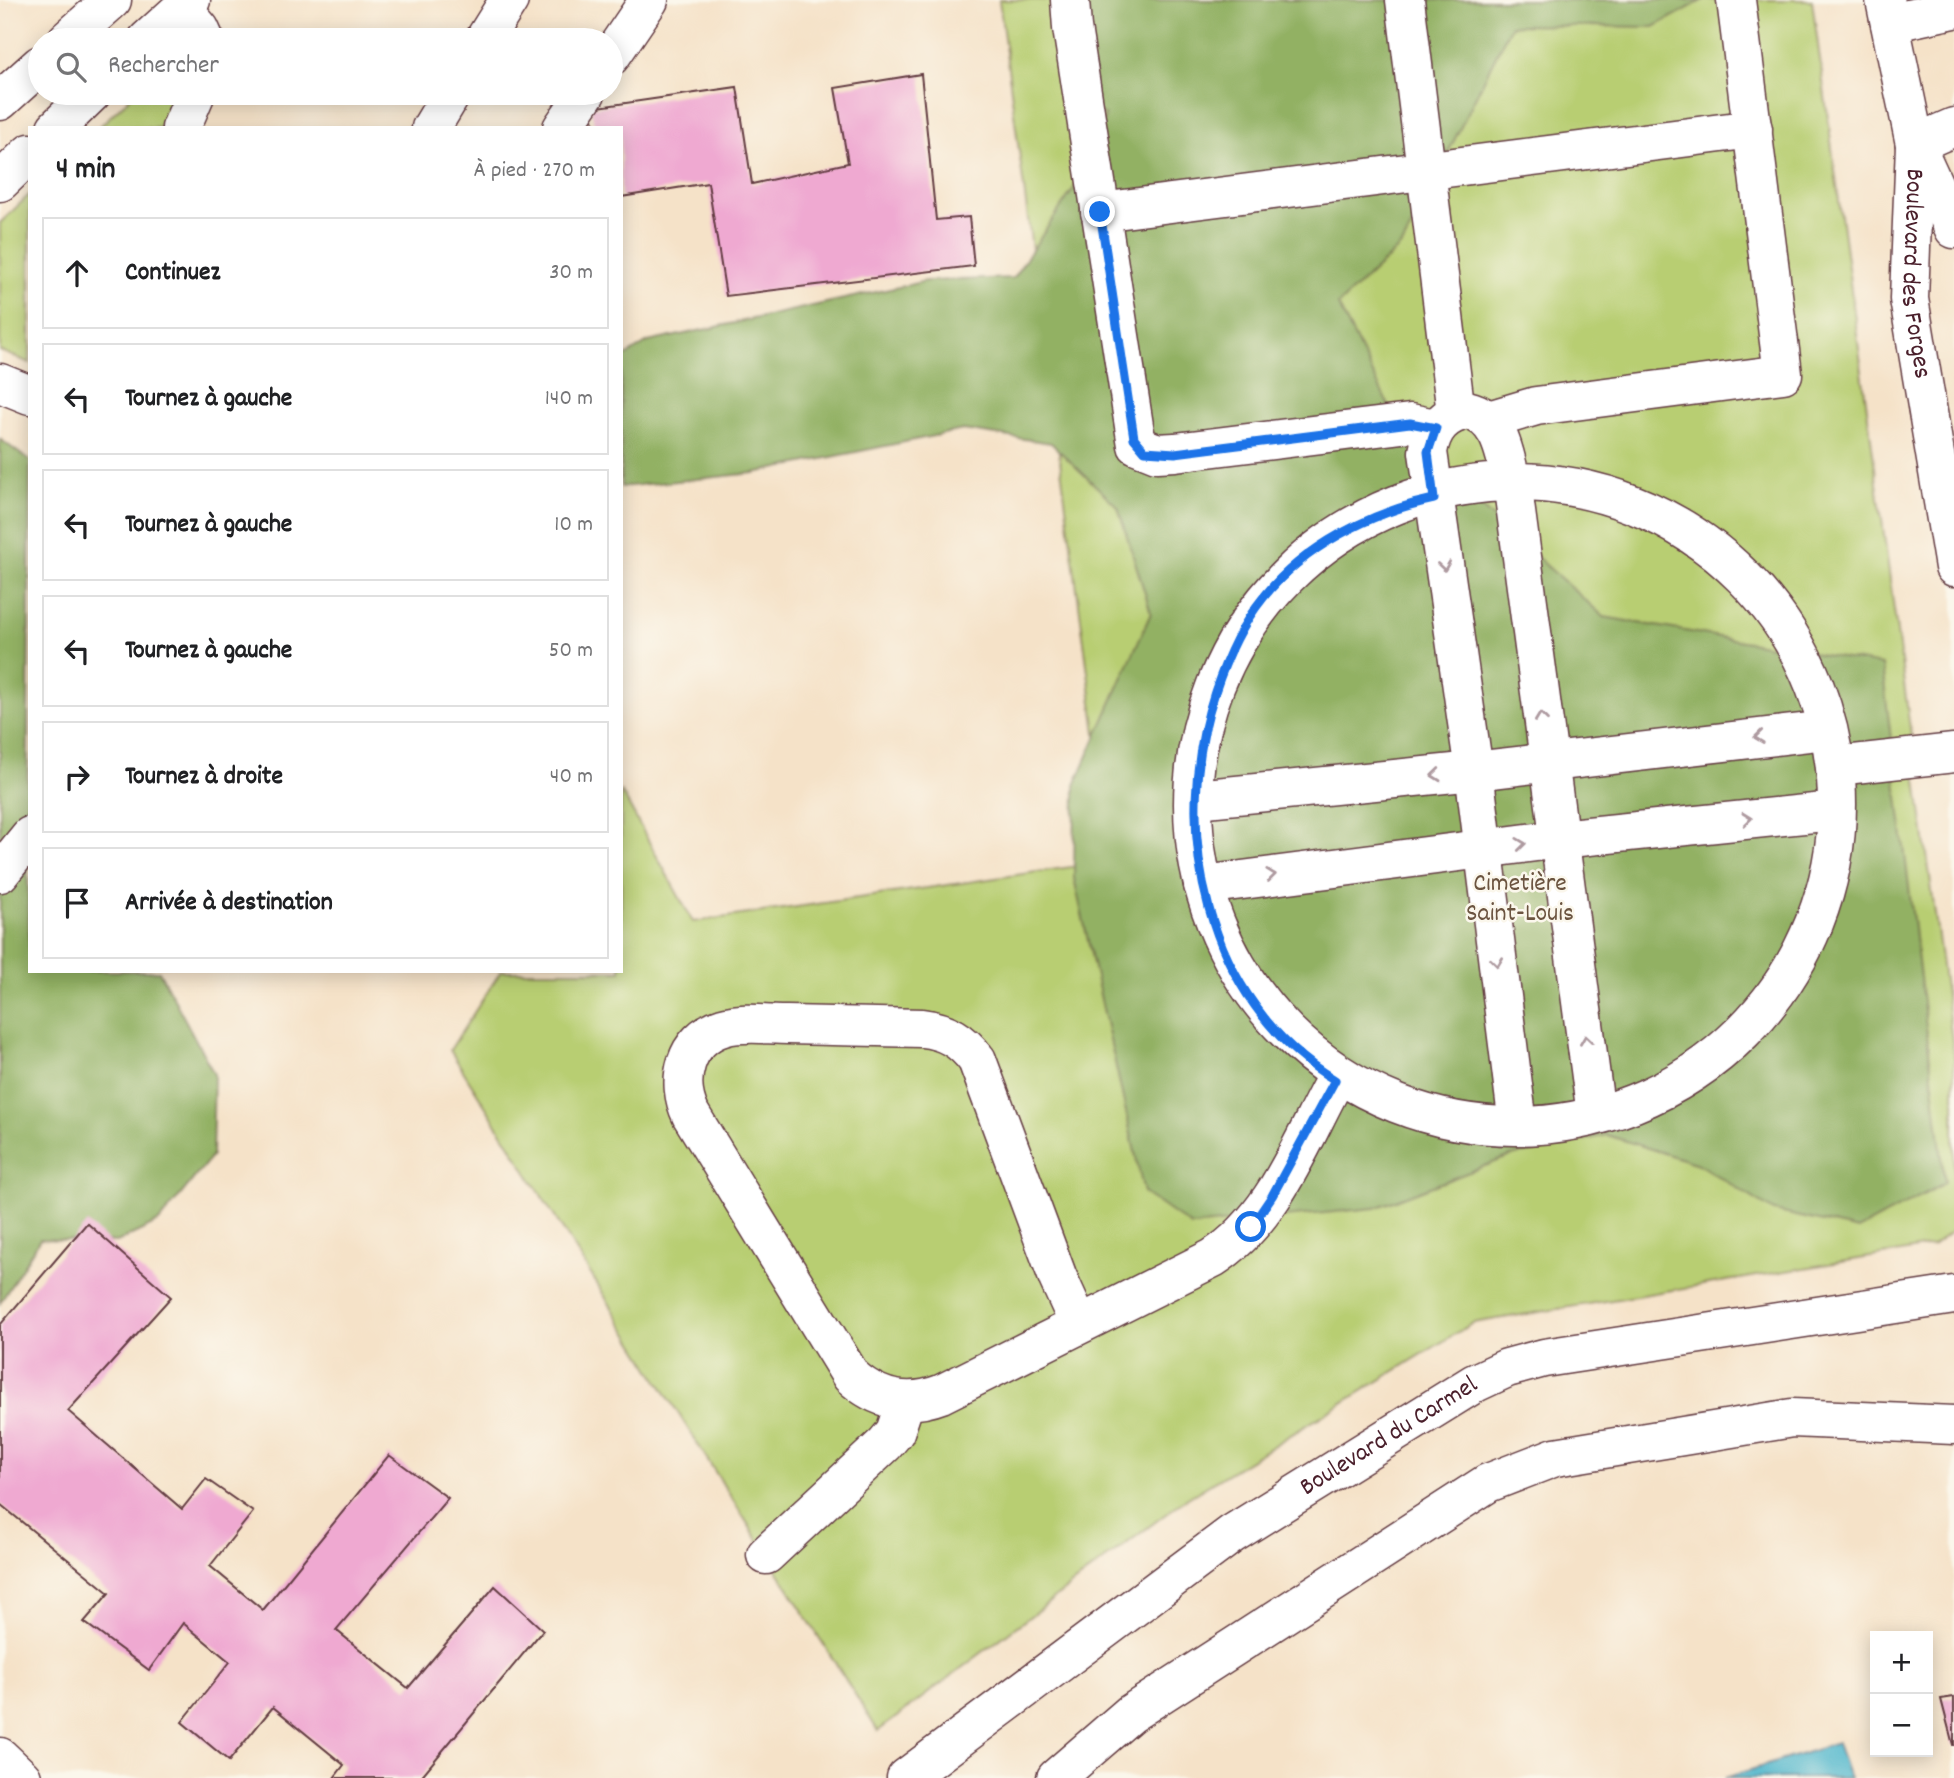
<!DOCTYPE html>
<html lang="fr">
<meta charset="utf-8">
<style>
body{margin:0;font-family:Dekko,sans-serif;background:#f6f6f6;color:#202124}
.controls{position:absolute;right:21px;bottom:21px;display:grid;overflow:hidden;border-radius:0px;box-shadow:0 4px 18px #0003}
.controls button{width:63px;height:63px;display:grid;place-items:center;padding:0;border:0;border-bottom:2px solid #e0e0e0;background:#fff;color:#202124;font:35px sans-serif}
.stop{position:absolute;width:21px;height:21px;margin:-16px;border:5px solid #1a73e8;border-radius:50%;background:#fff}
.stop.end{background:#1a73e8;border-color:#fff;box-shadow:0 2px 7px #0008}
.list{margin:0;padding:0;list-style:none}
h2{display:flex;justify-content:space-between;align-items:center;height:91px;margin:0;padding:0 28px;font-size:30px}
h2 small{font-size:23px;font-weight:400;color:#757577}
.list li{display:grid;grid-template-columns:46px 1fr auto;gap:21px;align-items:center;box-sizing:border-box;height:112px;margin:0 14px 14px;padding:0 14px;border:2px solid #e0e0e0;border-radius:0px}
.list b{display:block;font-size:26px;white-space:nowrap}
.list em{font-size:23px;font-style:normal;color:#757577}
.icon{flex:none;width:38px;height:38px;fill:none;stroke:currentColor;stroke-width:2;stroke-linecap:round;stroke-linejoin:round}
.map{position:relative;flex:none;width:1954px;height:1778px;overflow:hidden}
.search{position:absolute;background:#fff;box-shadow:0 4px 18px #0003;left:28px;top:28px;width:595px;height:77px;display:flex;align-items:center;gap:18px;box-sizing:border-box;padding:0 24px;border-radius:38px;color:#757577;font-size:26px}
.panel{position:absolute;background:#fff;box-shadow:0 4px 18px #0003;left:28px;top:126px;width:595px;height:847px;border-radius:0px}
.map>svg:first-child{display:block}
</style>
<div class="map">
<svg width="1954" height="1778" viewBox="0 0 1954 1778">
<rect width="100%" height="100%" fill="#fbf7ec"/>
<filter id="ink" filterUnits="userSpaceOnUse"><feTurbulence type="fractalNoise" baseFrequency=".0143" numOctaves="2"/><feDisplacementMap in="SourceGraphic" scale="14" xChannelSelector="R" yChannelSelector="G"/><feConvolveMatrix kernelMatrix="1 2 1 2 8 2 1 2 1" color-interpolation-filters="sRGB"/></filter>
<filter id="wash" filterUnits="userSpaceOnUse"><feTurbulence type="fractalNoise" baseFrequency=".00686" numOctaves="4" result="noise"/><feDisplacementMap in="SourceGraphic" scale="28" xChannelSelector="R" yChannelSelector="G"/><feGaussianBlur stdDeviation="1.57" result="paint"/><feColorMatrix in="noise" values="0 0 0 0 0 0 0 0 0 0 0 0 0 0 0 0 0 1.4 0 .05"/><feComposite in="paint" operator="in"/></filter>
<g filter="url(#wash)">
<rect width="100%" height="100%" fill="#f5e2c8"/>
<g fill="#b8ce72" stroke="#81764e" stroke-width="2">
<polygon points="999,0 1812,0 1954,1055 1954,1230 1932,1246 1901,1252 1473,1323 1183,1501 878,1731 450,1050 501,971 621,971 621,791 693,922 1113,861"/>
<polygon points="135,93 172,93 170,106 159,128 98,128"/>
<polygon points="30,194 30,363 0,351 0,223"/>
</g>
<g fill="#92b164" stroke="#6e6848" stroke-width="2">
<polygon points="1082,0 1703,0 1654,27 1511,25 1403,244 1338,305 1406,440 1604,617 1882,665 1945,1183 1858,1230 1774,1211 1698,1164 1607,1135 1511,1156 1375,1208 1191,1226 1144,1193 1074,878 1075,785 1151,613 1118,507 1051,443 963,430 754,473 621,487 621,359 648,342 926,281 1013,278 1093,160 1105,116 1065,92"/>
<polygon points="0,439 30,461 27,842 30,971 159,971 214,1074 212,1156 159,1222 117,1242 40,1239 0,1303"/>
</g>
<polygon fill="#4eb6cc" stroke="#4c6a7c" stroke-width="2" points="1837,1743 1849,1778 1725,1778"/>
<g id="blocks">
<g fill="#efa9d1">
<polygon points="921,74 936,220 969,217 974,266 726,296 708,183 621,197 621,128 595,128 591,108 737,87 752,184 848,163 835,88"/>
<polygon points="87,1223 171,1297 68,1411 182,1509 206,1479 253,1512 210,1566 263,1610 389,1455 448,1498 336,1630 408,1688 495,1586 543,1630 420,1778 334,1778 344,1765 273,1707 229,1761 182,1722 230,1662 183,1623 149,1670 84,1622 109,1593 0,1504 0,1325"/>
<polygon points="1954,1697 1954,1745 1953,1745 1941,1699"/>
</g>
</g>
</g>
<g filter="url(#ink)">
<use href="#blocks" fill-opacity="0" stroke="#643c43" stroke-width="2"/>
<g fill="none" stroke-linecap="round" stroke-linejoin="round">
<defs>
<g id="minor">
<polyline points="1070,0 1072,28 1137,445 1157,453 1175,452 1410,423 1435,428"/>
<polyline points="1405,0 1456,413"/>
<polyline points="182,8 200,29 205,40"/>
<polyline points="1890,23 1954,9"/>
<polyline points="147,40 191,0"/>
<polyline points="484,40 509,0"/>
<polyline points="611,56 649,0"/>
<polyline points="56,128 92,93"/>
<polyline points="181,128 196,93"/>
<polyline points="431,128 452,93"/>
<polyline points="562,128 586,93"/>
<polyline points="1915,144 1954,127"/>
<polyline points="0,182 30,153"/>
<polyline points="1100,212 1753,129"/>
<polyline points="0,383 30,395"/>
<polyline points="1489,420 1536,406 1783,374 1736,0"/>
<circle cx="1515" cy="804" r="322"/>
<polyline points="1836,766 1954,753"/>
<polyline points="1196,799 1474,771 1827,730"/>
<polyline points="0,873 30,836"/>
<polyline points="1203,885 1559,839 1834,811"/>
<path d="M1517,1117l-43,-346 -46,-319c4,-24 16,-37 39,-42 36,8 38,49 46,79l82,618"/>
<path d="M1079,1324l-21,-46 -81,-218c-15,-20 -30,-29 -55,-32 -45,-1 -90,-2 -135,-3 -20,0 -44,-4 -64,2 -39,12 -48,55 -32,88l160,261c26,24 56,31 90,18l272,-136c61,-39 88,-116 122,-178"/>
<polyline points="766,1555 885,1444 895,1432 905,1402"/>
<polyline points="0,1757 22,1778"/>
<path id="s1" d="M906,1778l326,-244 243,-151 32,-15 37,-10 410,-63"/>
<polyline points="1056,1778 1130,1714 1488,1483 1555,1457 1792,1418 1954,1425"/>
</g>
<g id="major">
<polyline points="1885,0 1915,144 1954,229"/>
<path id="s2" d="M1915,144l-6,155 45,268"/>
</g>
<g id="highway">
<polyline points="67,40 112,0"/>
<polyline points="0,101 40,65"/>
</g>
</defs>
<use href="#minor" stroke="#643c43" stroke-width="41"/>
<use href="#major" stroke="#643c43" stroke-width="41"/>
<use href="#highway" stroke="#643c43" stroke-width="41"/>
<use href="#minor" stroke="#fff" stroke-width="38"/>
<use href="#major" stroke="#fff" stroke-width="38"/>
<use href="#highway" stroke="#fff" stroke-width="38"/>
</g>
<defs><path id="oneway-chevron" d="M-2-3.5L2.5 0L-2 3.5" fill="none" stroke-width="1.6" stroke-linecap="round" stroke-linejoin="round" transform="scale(1.75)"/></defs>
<g stroke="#ae9aa0">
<use href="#oneway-chevron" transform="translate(1444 566) rotate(82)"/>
<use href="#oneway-chevron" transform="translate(1541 717) rotate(-97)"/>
<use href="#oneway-chevron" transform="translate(1759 737) rotate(173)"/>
<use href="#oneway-chevron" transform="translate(1436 775) rotate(174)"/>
<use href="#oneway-chevron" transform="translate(1747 819) rotate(-6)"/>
<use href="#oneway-chevron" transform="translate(1521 844) rotate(-7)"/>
<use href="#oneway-chevron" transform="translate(1271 875) rotate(-7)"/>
<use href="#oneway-chevron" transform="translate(1497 962) rotate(83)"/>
<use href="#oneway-chevron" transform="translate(1586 1040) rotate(-98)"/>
</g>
</g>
<g fill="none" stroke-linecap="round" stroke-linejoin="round" filter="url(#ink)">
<path stroke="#1a73e8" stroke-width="9" d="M1100,212l34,226 11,13 30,2 235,-30 26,5 -8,24 6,47c-63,13 -131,48 -171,99 -22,27 -37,61 -48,94 -46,137 -10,310 120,388l-63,116 -21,31"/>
</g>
<g text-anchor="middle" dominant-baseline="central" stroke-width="5" stroke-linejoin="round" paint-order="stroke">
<g font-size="26" fill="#4a1f2b" stroke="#fbf7ec">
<text stroke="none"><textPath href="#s2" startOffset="130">Boulevard des Forges</textPath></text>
<text stroke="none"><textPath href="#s1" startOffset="592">Boulevard du Carmel</textPath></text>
</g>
<g font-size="26" fill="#6b5440" stroke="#fbf7ec">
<text x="1520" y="884">Cimetière<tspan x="1520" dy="30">Saint-Louis</tspan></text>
</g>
</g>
</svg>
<div class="controls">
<button>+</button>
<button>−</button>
</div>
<div class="stop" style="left:1251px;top:1227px"></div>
<div class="stop end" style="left:1100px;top:212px"></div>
<div class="search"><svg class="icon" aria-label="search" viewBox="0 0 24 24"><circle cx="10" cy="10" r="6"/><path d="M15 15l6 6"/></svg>Rechercher</div>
<section class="panel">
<h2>4 min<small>À pied · 270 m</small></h2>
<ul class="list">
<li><svg class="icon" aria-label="ahead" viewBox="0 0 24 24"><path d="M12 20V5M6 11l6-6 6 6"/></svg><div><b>Continuez</b></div><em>30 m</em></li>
<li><svg class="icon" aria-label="left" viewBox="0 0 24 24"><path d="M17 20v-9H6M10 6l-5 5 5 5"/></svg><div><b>Tournez à gauche</b></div><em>140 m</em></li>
<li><svg class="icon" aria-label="left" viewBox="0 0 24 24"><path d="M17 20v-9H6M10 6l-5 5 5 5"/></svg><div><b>Tournez à gauche</b></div><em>10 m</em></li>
<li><svg class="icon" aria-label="left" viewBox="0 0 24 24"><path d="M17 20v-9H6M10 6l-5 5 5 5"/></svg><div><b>Tournez à gauche</b></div><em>50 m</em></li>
<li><svg class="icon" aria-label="right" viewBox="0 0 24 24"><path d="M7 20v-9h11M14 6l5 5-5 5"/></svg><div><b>Tournez à droite</b></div><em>40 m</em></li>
<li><svg class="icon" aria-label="arrive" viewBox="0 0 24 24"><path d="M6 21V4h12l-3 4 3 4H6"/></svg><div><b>Arrivée à destination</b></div></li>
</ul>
</section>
</div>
